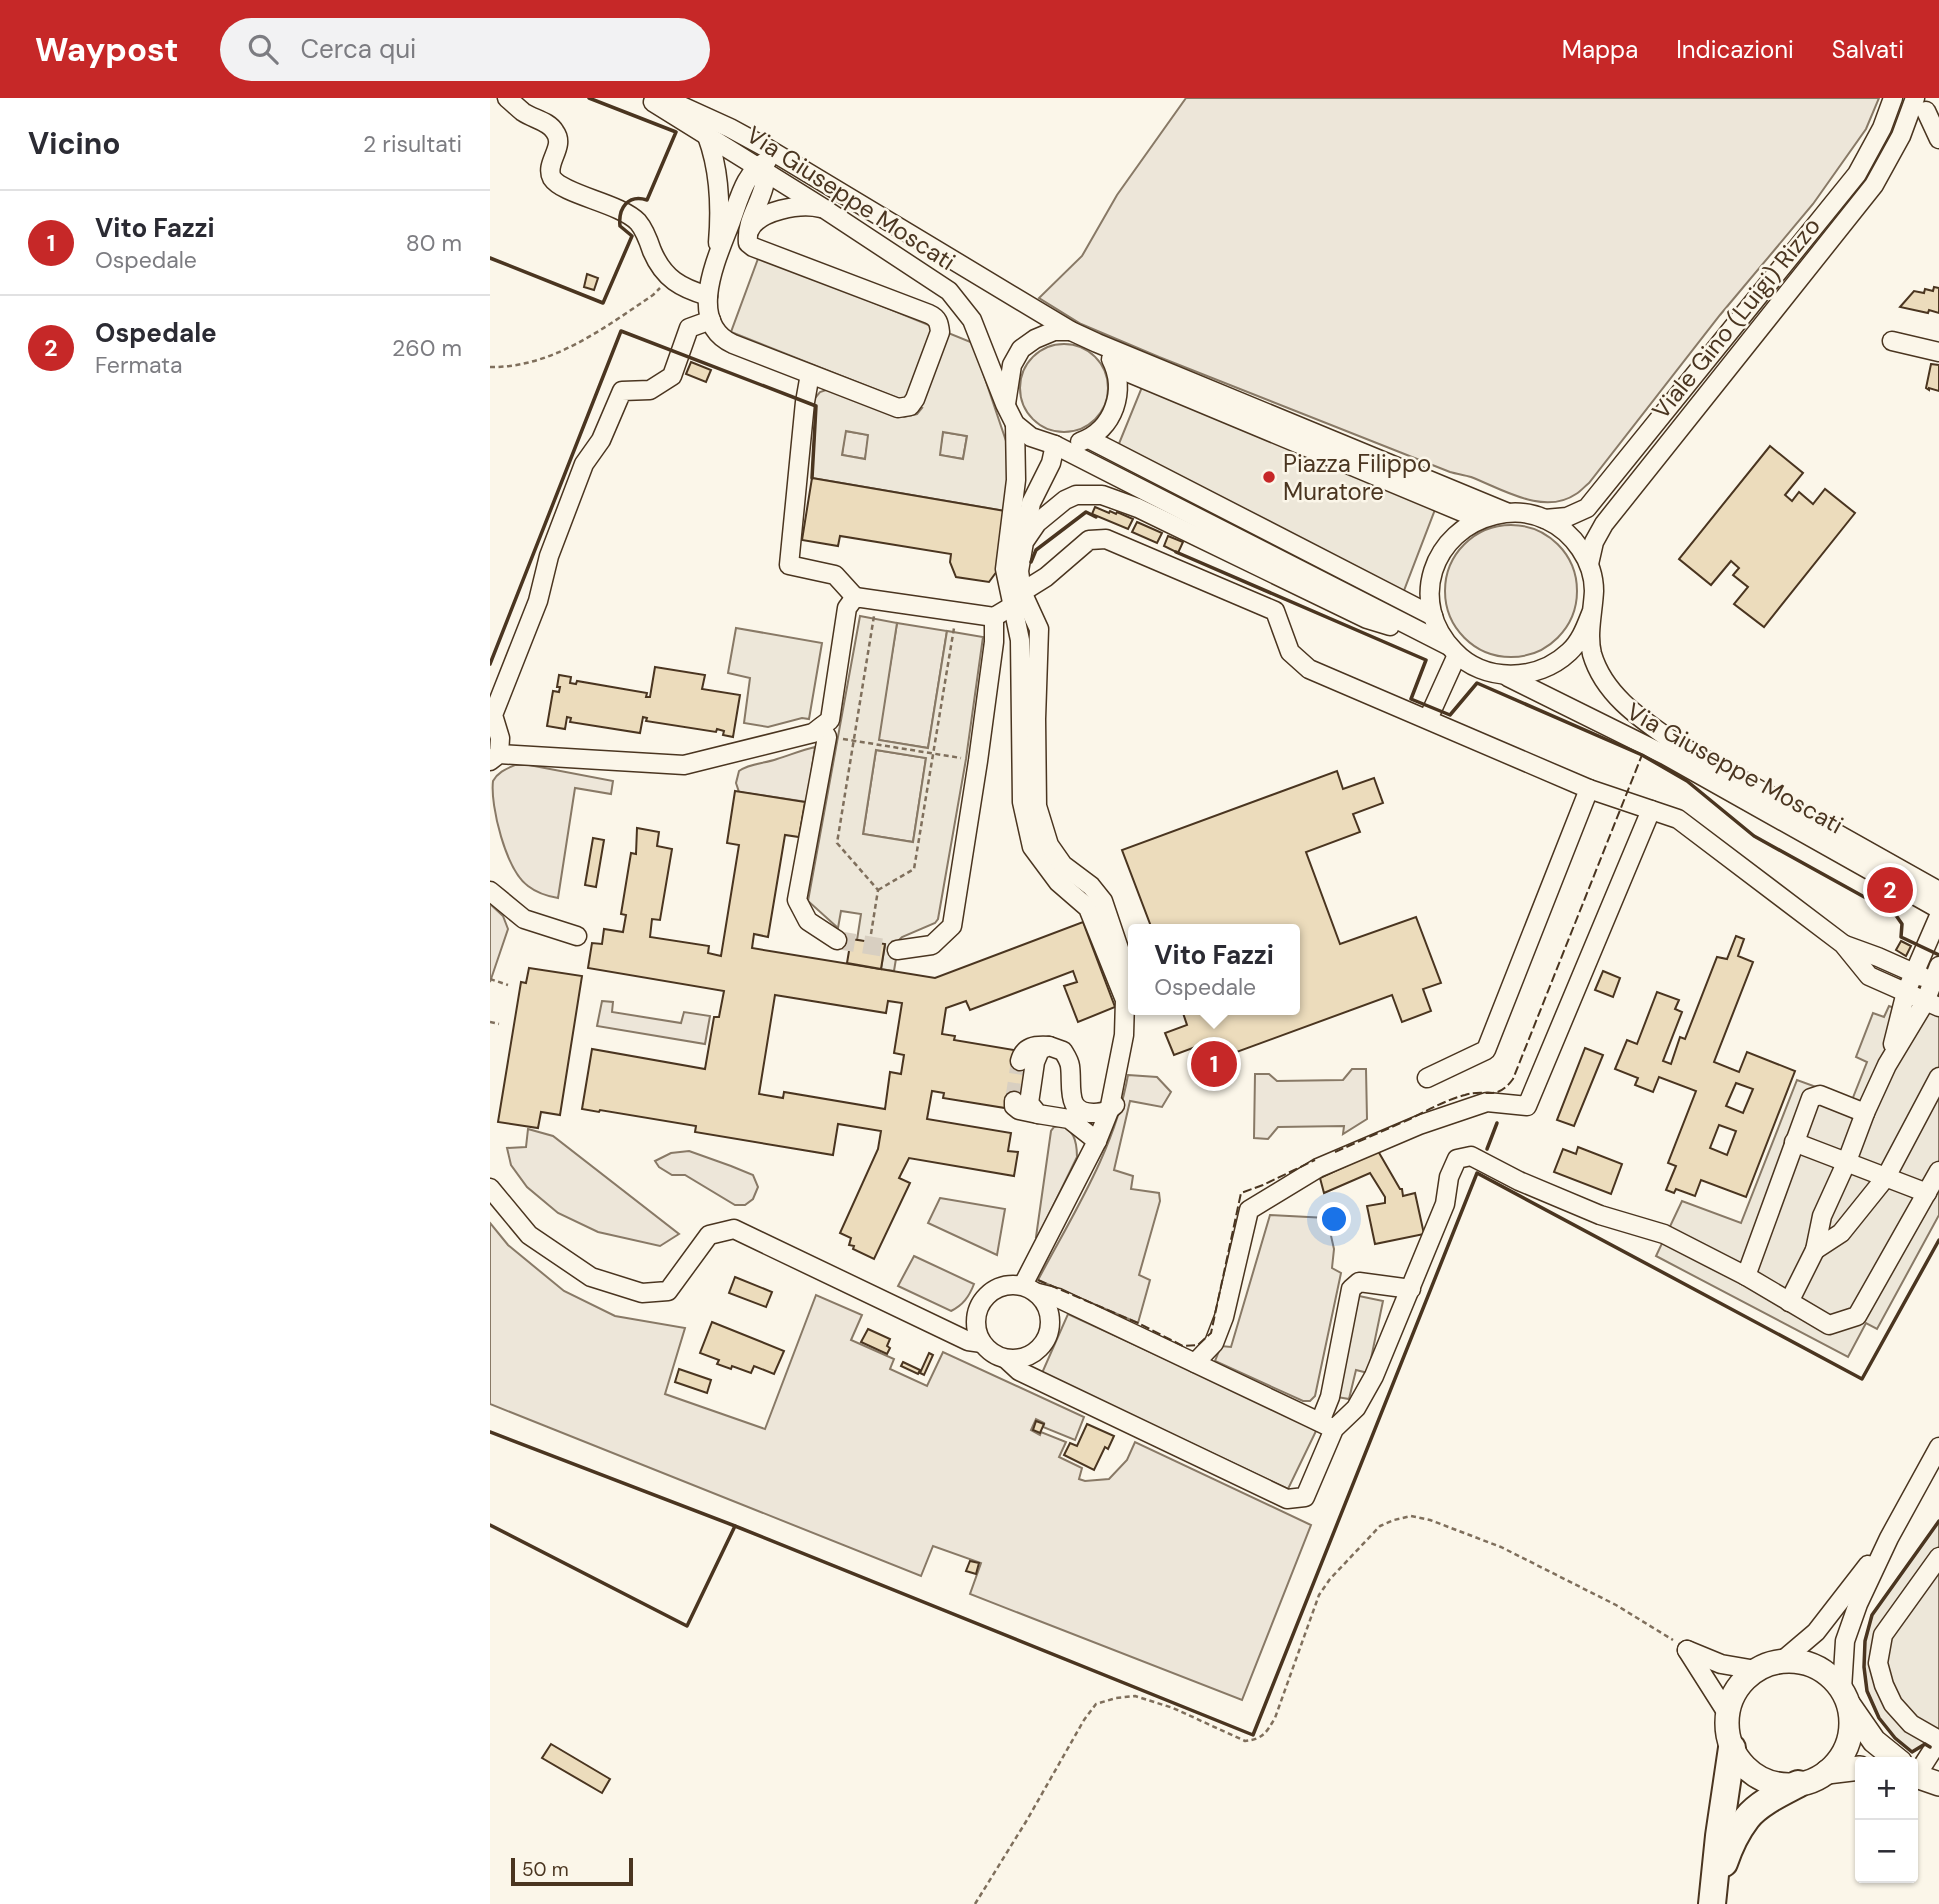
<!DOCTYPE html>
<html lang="it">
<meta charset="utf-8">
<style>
body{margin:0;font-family:"DM Sans",sans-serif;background:#f2f2f3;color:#2b2b33}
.controls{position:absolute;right:21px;bottom:21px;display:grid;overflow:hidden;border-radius:7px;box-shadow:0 2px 5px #0004}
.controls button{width:63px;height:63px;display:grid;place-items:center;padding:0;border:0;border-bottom:2px solid #e1e1e2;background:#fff;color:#2b2b33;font:35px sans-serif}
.scale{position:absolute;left:21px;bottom:18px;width:122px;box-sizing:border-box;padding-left:7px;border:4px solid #4a3520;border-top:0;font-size:19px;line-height:24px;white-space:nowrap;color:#4a3520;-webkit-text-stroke:5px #fbf6e9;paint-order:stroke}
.you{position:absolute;left:845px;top:1122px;width:24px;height:24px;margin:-18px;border:5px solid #fff;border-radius:50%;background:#1a73e8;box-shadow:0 0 0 10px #1a73e833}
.badge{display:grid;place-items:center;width:46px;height:46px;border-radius:50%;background:#c62828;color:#fff;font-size:23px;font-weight:700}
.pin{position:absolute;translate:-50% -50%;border:4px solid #fff;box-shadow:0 2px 7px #0006}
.popup{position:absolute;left:638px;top:826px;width:172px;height:91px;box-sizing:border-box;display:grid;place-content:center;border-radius:7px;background:#fff;filter:drop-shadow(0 2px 5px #0005);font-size:23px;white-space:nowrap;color:#7c7c81}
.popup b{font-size:26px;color:#2b2b33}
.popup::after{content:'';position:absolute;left:50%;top:100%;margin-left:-14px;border:14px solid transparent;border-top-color:#fff}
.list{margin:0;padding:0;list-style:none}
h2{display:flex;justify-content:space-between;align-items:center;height:91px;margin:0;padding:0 28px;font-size:30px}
h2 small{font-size:23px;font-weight:400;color:#7c7c81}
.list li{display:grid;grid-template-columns:46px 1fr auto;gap:21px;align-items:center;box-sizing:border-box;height:105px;padding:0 28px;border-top:2px solid #e1e1e2}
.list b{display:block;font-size:26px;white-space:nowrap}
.list p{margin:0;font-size:23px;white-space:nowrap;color:#7c7c81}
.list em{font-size:23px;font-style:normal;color:#7c7c81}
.icon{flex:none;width:38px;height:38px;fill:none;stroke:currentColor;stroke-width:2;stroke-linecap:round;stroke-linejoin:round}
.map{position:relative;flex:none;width:1449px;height:1806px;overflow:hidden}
header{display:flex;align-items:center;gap:42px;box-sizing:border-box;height:98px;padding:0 35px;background:#c62828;color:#fff}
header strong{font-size:33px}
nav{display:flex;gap:38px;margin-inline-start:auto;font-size:24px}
.search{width:490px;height:63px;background:#f2f2f3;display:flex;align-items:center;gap:18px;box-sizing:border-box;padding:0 24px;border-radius:38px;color:#7c7c81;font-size:26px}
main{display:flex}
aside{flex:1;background:#fff}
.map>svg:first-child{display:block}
</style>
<header>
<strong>Waypost</strong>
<div class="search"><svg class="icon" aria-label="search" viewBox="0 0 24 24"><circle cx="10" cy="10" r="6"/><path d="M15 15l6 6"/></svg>Cerca qui</div>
<nav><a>Mappa</a><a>Indicazioni</a><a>Salvati</a></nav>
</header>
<main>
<aside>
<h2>Vicino<small>2 risultati</small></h2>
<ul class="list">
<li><span class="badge">1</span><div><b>Vito Fazzi</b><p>Ospedale</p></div><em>80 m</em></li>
<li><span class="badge">2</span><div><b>Ospedale</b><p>Fermata</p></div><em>260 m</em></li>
</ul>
</aside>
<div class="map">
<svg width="1449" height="1806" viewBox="0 0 1449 1806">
<rect width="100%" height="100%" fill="#fbf6e9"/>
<g fill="#ede6d9" stroke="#887966" stroke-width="2">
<path d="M696,0h693l-13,31 -53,75 -93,111 -131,168c-4,3 -8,8 -13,11 -32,22 -74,-5 -105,-17 -7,-2 -14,-3 -21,-5l-291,-115 -78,-33 -42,-26 43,-42 35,-61z"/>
<circle cx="574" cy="290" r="44"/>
<polygon points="355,333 379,337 375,361 352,357"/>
<polygon points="453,334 477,338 473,361 449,357"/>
<circle cx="1021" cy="493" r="66"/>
<polygon points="407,525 457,533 438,650 388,642"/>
<path d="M325,649l-8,55 -68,-10 -3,-9 3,-12c11,-8 24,-7 38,-12 13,-4 25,-9 38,-12z"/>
<polygon points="386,652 436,660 423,744 373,736"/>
<path d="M25,667h14l84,16 -2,13 -36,-6 -17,110c-12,-2 -21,-5 -30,-12 -22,-16 -38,-80 -35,-105 5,-9 13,-12 22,-16z"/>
<polygon points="0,806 13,818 18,831 0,884"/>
<polygon points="112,903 123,904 122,914 191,925 194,914 220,918 215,946 107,928"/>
<polygon points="862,971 876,971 877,1021 853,1036 854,1028 788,1029 778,1041 764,1040 765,976 779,976 787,983 853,982"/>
<path d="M638,977l29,2 14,15 -9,15 -32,-6 -16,69 19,6 -2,13 28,4 1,8 -21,74 11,5 -12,43 -100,-43c35,-66 77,-131 90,-205z"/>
<path d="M570,1028c14,2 17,18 17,31l-39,80h-2l15,-106 3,-4z"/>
<polygon points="38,1031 63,1038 189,1136 170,1148 108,1134 68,1115 37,1089 21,1067 17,1050 36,1049"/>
<polygon points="199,1053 241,1068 263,1077 268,1089 263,1101 255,1107 245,1107 195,1077 182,1077 169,1069 165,1063 181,1055"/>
<polygon points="450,1100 515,1111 507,1157 438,1125"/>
<polygon points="780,1117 837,1120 844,1151 842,1170 851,1175 825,1298 820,1303 813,1303 725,1263 731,1248 741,1249"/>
<polygon points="0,1125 18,1147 74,1193 125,1218 195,1230 175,1296 275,1331 326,1197 372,1217 361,1242 404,1261 400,1271 437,1288 453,1254 594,1319 585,1342 553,1329 554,1325 546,1321 541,1332 550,1337 551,1334 576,1344 569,1359 592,1370 589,1381 595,1383 619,1381 637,1362 645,1344 821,1427 752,1602 480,1496 491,1465 443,1448 431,1478 0,1306"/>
<path d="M424,1158l60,28c-5,13 -11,21 -23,27l-53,-25z"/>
</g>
<g fill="#ede7d9" stroke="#887966" stroke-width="2" fill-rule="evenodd">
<path d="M269,158l214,87 34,101 2,22 -4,45 -193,-33 4,-71 -6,-3 10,-12 12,-4 72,29 13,-3 5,-6 -191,-76zM356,333l22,4 -3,24 -23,-4zM453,334l24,4 -4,23 -23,-4z"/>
<polygon points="652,289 946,409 913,495 628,348"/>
<path d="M370,518l37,7 -18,117 49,8 19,-117 36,6 -17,122 -28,160 -3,4 -33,14 -3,3 -5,31 -13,-2 4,-24 -28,-5 4,-26 -20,-3 -3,17 -30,-27zM386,652l50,8 -13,84 -50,-8z"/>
<polygon points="246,530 332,545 319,621 312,620 278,629 254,625 260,580 238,575"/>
<polygon points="1449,893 1449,1117 1387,1231 1376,1225 1358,1259 1166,1158 1192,1103 1251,1125 1307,982 1362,1002 1377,964 1366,959 1383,915 1394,919 1399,908 1435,921"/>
<polygon points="869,1198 893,1203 878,1275 866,1272 859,1301 847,1299"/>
<polygon points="578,1216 827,1331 798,1391 552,1275"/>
<polygon points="1449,1423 1449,1655 1435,1647 1422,1654 1405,1640 1389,1620 1377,1593 1374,1569 1375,1543 1382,1517"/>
</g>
<g fill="#ecdcbc" stroke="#4a3520" stroke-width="2" fill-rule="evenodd">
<polygon points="97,176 108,180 104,192 94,189"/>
<polygon points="1444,189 1449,190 1449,215 1439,212 1438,215 1410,209 1424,193 1434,195 1435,191 1443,193"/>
<polygon points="201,264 221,272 216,284 196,276"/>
<polygon points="1441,266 1449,267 1449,293 1439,290 1439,292 1436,290"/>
<polygon points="1280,348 1313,375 1295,397 1302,403 1309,394 1323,406 1335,391 1365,415 1274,529 1244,506 1258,489 1243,477 1249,470 1241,463 1221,487 1189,461"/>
<polygon points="322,380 515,413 510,469 499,484 466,479 460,464 461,456 350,438 348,448 312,442"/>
<polygon points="605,409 619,415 620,413 626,416 627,414 643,421 638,431 602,416"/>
<polygon points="647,424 672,435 667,445 642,434"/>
<polygon points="678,438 693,444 688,455 674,448"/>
<polygon points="165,569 215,577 212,591 250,597 243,639 233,637 234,633 227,631 226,634 156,623 157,620 153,619 150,635 80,624 81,620 77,619 75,631 57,628 63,593 69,594 70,589 67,589 69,577 81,579 80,585 86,586 87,583 157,595 156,599 160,599"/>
<polygon points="847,673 853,691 884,680 893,705 863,716 870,734 816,754 850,846 926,819 951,885 933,891 941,913 912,924 902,897 714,966 708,948 684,957 675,935 697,927 692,912 804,912 804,831 662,831 632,752"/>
<path d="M245,693l70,11 -6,35 -14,-2 -17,102 -14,-3 -2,14 183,30 148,-56 32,85 -37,15 -14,-36 13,-4 -4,-11 -103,39 -4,-9 -20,7 -4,26 13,2 -1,4 60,10 -1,10 16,2 -6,41 -17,-3 -1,8 -62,-10 1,-5 -12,-2 -5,28 84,14 -3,18 10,1 -4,24 -105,-18 -10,20 11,5 -36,76 -21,-10 1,-3 -5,-1 2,-7 -11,-5 38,-84 3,-18 -43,-7 -5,31 -138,-23 1,-6 -96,-16 -1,2 -17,-3 10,-60 113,20 9,-52h5l5,-26 -136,-23 4,-25 10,1 2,-15 19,3 3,-17 -5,-1 10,-61 5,1 1,-26 22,4 -2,14 15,3 -12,71 -8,-1 -2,18 59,9 -1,7 13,3 18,-111 -12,-2zM285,897l111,18 2,-12 14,2 -8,50 10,2 -3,19 -11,-2 -5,37 -101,-17 -1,6 -24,-4z"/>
<polygon points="103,740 114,742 106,789 95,787"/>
<path d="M1246,838l8,3 -6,17 15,6 -39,100 25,10 8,-20 48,19 -49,126 -45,-17 -6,16 -19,-7 -2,4 -8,-3 10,-24 -8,-3 28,-72 -37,-14 -6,15 -18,-7 3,-7 -23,-9 12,-29 10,4 20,-52 22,8 -4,9 7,3 -19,49 8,3 9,-27 5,2 32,-82 10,2zM1246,985l17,6 -10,24 -17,-7zM1229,1027l17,6 -9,24 -17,-7z"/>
<polygon points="361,841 395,846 391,871 357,865"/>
<polygon points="1411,843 1421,848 1416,858 1406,852"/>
<polygon points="39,870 92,878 70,1017 51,1014 48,1030 8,1024 31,884 36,885"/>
<polygon points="1113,873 1130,880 1123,899 1105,892"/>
<polygon points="1095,950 1113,957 1084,1028 1067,1022"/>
<polygon points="1088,1049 1132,1066 1121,1096 1064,1074 1073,1051 1086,1056"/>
<polygon points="888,1053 910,1091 912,1091 913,1098 925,1095 934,1136 885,1146 877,1108 895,1105 895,1099 880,1075 834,1095 830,1080"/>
<polygon points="245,1179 282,1194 276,1209 239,1195"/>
<polygon points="222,1224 294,1253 284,1276 264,1268 261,1275 242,1268 241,1271 227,1266 229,1262 210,1255"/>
<polygon points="378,1231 400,1241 397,1248 400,1250 397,1256 371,1244"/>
<polygon points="439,1255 443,1257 434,1277 430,1275"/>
<polygon points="413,1264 430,1272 428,1276 411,1268"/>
<polygon points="189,1271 221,1282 217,1295 185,1284"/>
<polygon points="546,1323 554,1326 550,1335 543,1332"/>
<polygon points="597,1326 624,1338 618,1351 615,1349 604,1372 574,1357 580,1345 587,1348"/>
<polygon points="480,1463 489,1465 486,1476 476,1473"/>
<polygon points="61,1646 120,1681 112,1695 52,1660"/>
</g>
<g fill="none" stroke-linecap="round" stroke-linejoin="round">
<g stroke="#d8cfc1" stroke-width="18" stroke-dasharray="18 9" stroke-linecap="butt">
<polyline points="347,842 407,852"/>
<polyline points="524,1003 530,963"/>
</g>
<defs>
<g id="minor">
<path d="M17,0c6,5 11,10 16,14 10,7 26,9 32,20 11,15 -11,31 -3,46 11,17 68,25 86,44 6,7 11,20 14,29 12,28 29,37 56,45"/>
<polyline points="174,0 240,30 275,49 581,233 607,245 1016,414"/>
<polyline points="163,4 333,110 459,193 482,222 515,306 525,326 541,339 565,347 957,547"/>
<polyline points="1436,13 1449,41"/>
<path d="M217,38c12,32 14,72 11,107"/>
<path d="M275,64c0,8 0,16 -1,24 -5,20 -18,35 -16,57l5,4 176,67c9,4 10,9 11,18l-25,67 -5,7 -12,2 -165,-64c-48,-22 -15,-88 -2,-123 8,-21 14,-50 36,-60"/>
<path d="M259,133c9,-21 52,-28 72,-23"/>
<polyline points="1402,243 1449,254"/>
<polyline points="625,269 989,421"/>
<polyline points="320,276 315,304 299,467 345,477 365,499"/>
<polyline points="516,306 522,267 531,251 545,241 564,233 581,233"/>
<polyline points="525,326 526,382 515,471 530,542 532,704 542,749 568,784 598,810 635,902 634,937 619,1013 607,1043 533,1187"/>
<polyline points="599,341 943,518"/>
<path d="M590,344c34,-12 47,-52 31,-83"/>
<polyline points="1055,421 1077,419 1097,410 1367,76 1392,30 1403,0"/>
<polyline points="535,436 541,405 561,365 565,347"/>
<polyline points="1099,466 1104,444 1114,426 1384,87 1411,38 1425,0"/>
<polyline points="532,494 556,479 599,442 616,441 785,513 800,554 819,571 1099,691 996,952 937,980"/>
<path d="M1102,513c-6,15 -11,30 -23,41 -32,30 -85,31 -115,-1 -47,-48 -22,-121 41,-136 17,-4 36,-3 52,5 26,12 47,41 47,71 -1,21 -7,43 -2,63 12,41 49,65 82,88l265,149"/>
<polyline points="1018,579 1175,657 1449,811"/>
<polyline points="938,621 967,557"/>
<polyline points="331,629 337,639 307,802 318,823 347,842"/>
<polyline points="9,656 10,640 3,617 48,503 59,458 94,366 111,342 132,293 160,292 182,278 199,230 221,222"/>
<polyline points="0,663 9,656 194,667 323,635 340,622 357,510 365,499 504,519 524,507"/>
<polyline points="1099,691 1188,721 1353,846 1379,878 1449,909"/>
<polyline points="0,793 34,821 87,838"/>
<polyline points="1355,847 1388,859 1433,879"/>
<polyline points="407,852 442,847 462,828 488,663 504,544 504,519"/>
<polyline points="1449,868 1435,904 1397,967 1375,1015 1357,1063 1332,1118 1325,1152 1351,1135 1396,1079 1449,979"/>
<polyline points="644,895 613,803 601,788 573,767 559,747 547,708 546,621 549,531 532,494 529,473 534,444 547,425 575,402 586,397 612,397 648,410 877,521 900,528"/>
<polyline points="1403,946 1416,894 1449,818"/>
<path d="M530,963c4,-15 15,-16 29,-15"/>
<polyline points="524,1003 524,1008 529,1012 548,1016"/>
<path d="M607,1043l-28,-22 -31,-5 -9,-11 6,-41 5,-12 9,-4 14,5c3,5 6,9 7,15 3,20 -6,48 25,47 9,-1 14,-2 20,-8"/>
<polyline points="1304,1044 1437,1095"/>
<polyline points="0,1090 39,1137 101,1179 152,1195 178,1193 219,1137 244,1131 478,1243 492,1245"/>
<polyline points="1256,1178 1321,1000 1330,997 1375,1015"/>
<circle cx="523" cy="1224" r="37"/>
<polyline points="548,1195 568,1200 844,1331"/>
<polyline points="1299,1204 1325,1152"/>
<polyline points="516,1261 529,1273 797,1401 815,1399 844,1331 866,1310 884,1278 955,1106 959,1079 967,1061 981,1058 1029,1083 1110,1117 1174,1136 1256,1178 1339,1227 1367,1218 1449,1073"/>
<polyline points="705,1265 724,1245 734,1219 759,1112 828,1070 929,1027 997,1004 1037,1008 1161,712"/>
<polyline points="830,1324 840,1299 861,1191 869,1184 921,1191"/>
<polyline points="1449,1459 1393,1537 1388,1565 1394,1587 1403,1606 1421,1626 1449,1642"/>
<polyline points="1197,1552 1237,1615"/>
<polyline points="1197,1552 1231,1566 1266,1572"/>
<polyline points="1292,1563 1326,1534 1378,1467"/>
<polyline points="1352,1591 1355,1543 1368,1506 1399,1440 1449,1349"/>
<polyline points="1426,1678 1449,1642"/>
</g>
<g id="major">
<circle cx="1299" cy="1625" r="62"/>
<polyline points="1359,1607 1384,1643 1410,1664"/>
<polyline points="1337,1674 1370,1670"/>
<polyline points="1423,1677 1449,1686"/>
</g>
<g id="highway">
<path d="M1234,1765c5,-15 13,-32 23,-45 12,-15 34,-25 51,-34"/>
<polyline points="1222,1806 1229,1738 1242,1650"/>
</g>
</defs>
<use href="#minor" stroke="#4a3520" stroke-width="21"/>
<use href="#major" stroke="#4a3520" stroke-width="26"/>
<use href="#highway" stroke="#4a3520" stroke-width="30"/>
<g stroke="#7f6f5c" stroke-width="2.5" stroke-dasharray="5 3.5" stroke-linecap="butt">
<path d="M0,269c62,1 114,-39 163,-72l7,-7"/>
<polyline points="353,641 471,660"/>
<polyline points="388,792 424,771 464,530"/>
<polyline points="381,836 388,792 347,745 384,518"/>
<polyline points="0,881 18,887"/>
<polyline points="0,924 9,926"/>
<path d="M485,1806l52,-84 57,-100 12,-16 20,-6 19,-2 38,12 72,33c18,-2 21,-8 30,-23l44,-123 11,-16 50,-53 14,-6 17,-4 19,4 71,27 115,58 57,35"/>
</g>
<use href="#minor" stroke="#fbf6e9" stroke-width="18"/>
<use href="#major" stroke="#fbf6e9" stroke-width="23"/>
<use href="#highway" stroke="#fbf6e9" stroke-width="26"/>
<g stroke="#4a3520" stroke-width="2" stroke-dasharray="9 3.5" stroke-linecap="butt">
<path d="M845,1054c25,-11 50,-22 75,-33 18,-9 36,-19 55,-24 23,-7 31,7 48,-16l129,-324"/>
<polyline points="548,1182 648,1225 693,1248 708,1247 721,1235 751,1095 773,1087 825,1062"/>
</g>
<g stroke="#4a3520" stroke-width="3.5">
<path d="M0,160l113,45 29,-67 -12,-10c-2,-18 8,-32 27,-26l29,-68 -87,-34"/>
<polyline points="686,454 936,562 921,601 960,617 987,585 1152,657 1197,683 1264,738 1405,816 1412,826 1411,839 1449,857"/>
<polyline points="541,464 546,452 596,414 606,419"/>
<polyline points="0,566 131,233 326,308 322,380"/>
<polyline points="997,1051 1007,1025"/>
<polyline points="0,1334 245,1428 763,1637 987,1075 1372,1281 1449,1142"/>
<polyline points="0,1427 197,1528 245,1428"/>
<polyline points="1440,1649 1435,1646 1422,1654 1405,1640 1389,1620 1377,1593 1374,1569 1375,1543 1382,1517 1449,1423"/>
</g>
</g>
<circle fill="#c62828" stroke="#fbf6e9" stroke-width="2.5" cx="779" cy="379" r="7"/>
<g text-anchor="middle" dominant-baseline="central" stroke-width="5" stroke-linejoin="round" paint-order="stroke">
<g font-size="24" fill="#4a3520" stroke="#fbf6e9">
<text transform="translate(361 100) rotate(33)">Via Giuseppe Moscati</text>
<text transform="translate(1246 220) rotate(-51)">Viale Gino (Luigi) Rizzo</text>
<text transform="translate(1245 670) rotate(29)">Via Giuseppe Moscati</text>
</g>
<g font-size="24" fill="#4a3520" stroke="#fbf6e9" text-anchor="start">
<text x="793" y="365">Piazza Filippo<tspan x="793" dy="28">Muratore</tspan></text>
</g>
</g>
</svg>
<div class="controls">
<button>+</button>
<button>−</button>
</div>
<div class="scale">50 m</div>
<div class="you"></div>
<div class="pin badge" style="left:724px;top:966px">1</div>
<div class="popup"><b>Vito Fazzi</b>Ospedale</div>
<div class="pin badge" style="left:1400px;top:792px">2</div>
</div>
</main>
